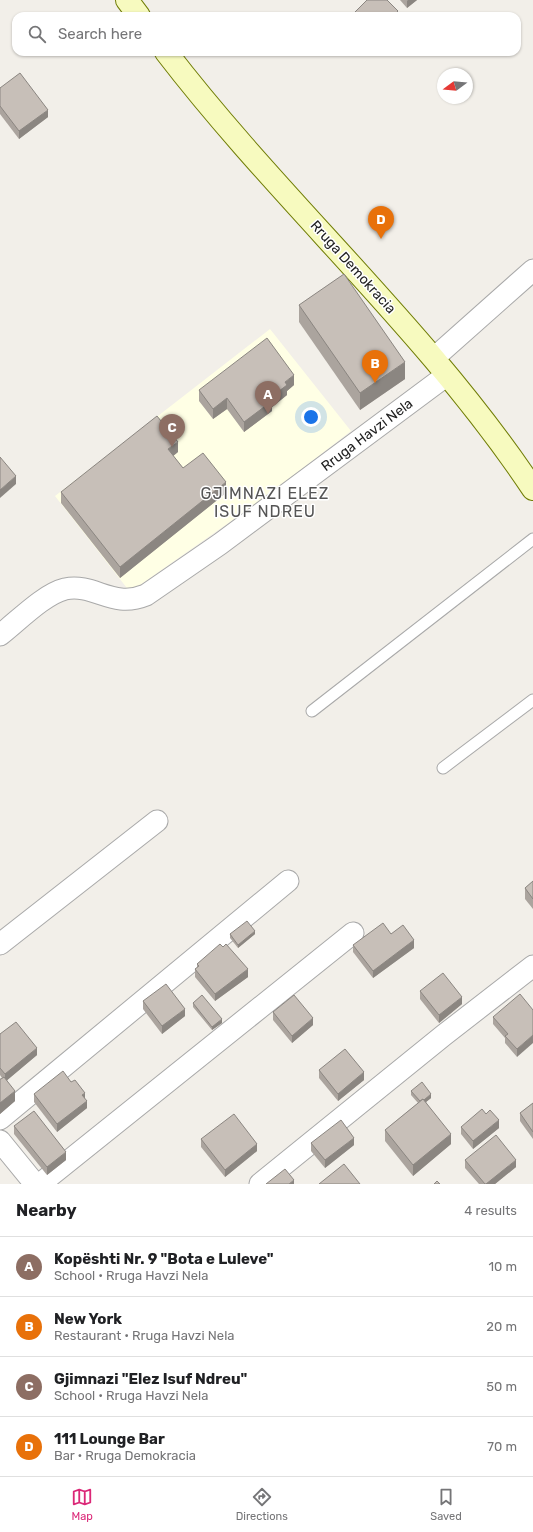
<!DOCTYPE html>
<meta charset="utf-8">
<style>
body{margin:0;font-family:Rubik,sans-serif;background:#f6f6f6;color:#202124}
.compass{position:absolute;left:437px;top:68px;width:36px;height:36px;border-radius:50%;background:#fff;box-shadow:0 1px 3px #0004;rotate:254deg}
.you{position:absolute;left:311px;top:417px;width:14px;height:14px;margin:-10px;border:3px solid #fff;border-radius:50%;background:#1a73e8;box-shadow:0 0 0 6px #1a73e833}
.badge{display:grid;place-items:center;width:26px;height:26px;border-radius:50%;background:#db2777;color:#fff;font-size:13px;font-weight:700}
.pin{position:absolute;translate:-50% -33px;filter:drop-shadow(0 1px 2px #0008)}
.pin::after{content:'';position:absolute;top:21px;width:14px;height:12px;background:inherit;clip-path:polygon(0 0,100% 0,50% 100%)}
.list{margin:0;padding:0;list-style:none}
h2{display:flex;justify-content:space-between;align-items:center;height:52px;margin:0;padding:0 16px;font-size:17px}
h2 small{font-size:13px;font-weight:400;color:#757577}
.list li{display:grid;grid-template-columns:26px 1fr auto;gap:12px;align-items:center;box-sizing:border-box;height:60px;padding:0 16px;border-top:1px solid #e0e0e0}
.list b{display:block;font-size:15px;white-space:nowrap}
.list p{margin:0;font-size:13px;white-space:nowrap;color:#757577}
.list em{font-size:13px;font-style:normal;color:#757577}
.icon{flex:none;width:22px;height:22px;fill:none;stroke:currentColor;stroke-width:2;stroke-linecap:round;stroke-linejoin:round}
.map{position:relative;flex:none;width:533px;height:1184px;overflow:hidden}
.search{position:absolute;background:#fff;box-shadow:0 1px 3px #0004;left:12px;right:12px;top:12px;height:44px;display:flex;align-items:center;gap:10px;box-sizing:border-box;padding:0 14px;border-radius:12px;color:#757577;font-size:15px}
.sheet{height:292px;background:#fff}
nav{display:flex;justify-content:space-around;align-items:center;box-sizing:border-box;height:56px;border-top:1px solid #e0e0e0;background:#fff;font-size:11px;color:#757577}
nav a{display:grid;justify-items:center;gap:2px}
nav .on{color:#db2777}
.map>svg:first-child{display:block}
</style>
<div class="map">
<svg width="533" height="1184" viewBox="0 0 533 1184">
<rect width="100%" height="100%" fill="#f2efe9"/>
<polygon fill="#ffffe5" points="270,329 351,431 264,498 130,592 55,496"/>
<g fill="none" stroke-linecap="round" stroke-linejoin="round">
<defs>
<g id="service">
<polyline points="312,711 533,539"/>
<polyline points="443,768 533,700"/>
</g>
<g id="minor">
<polyline points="434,358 533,270"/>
<path d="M0,635c17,-13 44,-41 65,-46 30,-6 47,20 81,6l74,-51 227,-169"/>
<polyline points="0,944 157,821"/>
<polyline points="0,1119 288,881"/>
<polyline points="0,1141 35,1184"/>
<polyline points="40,1184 353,933"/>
<polyline points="260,1184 444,1035 533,966"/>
</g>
<g id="secondary">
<polyline points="127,0 139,16"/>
<path d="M166,52c116,151 261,278 367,437"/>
</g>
</defs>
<use href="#service" stroke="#a9a9a9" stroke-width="13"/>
<use href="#minor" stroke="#a9a9a9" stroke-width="23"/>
<use href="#secondary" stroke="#707d05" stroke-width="24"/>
<use href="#service" stroke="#fff" stroke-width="11"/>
<use href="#minor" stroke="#fff" stroke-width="21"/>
<use href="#secondary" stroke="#f7fabf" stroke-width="22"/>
</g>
<g fill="#aba49e">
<polygon points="400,0 417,0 407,8"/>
<polygon points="0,88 48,117 19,139 0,114"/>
<polygon points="299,305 405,379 360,410 299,322"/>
<polygon points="294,385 287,391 287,395 272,407 272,411 244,432 227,409 213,419 199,401 199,390"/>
<polygon points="178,452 173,456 183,468 226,493 120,578 61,503 61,492"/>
<polygon points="533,881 533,909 525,899 525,888"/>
<polygon points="230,934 255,934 238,948 230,938"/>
<polygon points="391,934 414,948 373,978 353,952 353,945"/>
<polygon points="223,947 248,977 215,1001 195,977 195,969 197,968 197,964"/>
<polygon points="420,991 462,1004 439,1023 420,999"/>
<polygon points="143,1001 185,1016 162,1034 143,1009"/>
<polygon points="193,1003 222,1023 212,1030 193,1007"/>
<polygon points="533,1010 517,1057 505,1043 505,1038 493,1024 493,1017"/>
<polygon points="273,1012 313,1025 292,1043 273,1020"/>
<polygon points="0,1034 37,1055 7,1080 15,1101 0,1114 0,1079 1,1079 2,1078 0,1075"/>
<polygon points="319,1070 364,1080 338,1101 319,1078"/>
<polygon points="411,1091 431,1098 426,1102 451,1144 413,1176 385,1141 385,1130 418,1103 411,1095"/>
<polygon points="34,1094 85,1099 87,1108 57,1132 34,1102"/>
<polygon points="533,1103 533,1139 520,1121 520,1113"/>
<polygon points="14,1126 66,1160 47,1175 14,1134"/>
<polygon points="461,1127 499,1128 473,1149 461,1134"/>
<polygon points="201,1139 257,1151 225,1177 201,1147"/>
<polygon points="311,1143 354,1145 325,1168 311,1151"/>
<polygon points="465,1160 516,1167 495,1184 479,1184 465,1168"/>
</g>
<g fill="#8b8681">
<polygon points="408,0 417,0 407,8 407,1"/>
<polygon points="398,11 398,16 393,16"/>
<polygon points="48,110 48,117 19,139 19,131"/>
<polygon points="405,362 405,379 360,410 360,393"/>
<polygon points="294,375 294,385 287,391 287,395 272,407 272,411 244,432 244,422 270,398 285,382"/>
<polygon points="227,398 227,409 213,419 213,409"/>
<polygon points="178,442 178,452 168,460 168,449"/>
<polygon points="16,476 16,484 0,498 0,490"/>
<polygon points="226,482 226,493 120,578 120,567"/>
<polygon points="255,931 255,934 238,948 238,945"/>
<polygon points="414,940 414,948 373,978 373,971"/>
<polygon points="248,969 248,977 215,1001 215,994"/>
<polygon points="462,997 462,1004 439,1023 439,1015"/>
<polygon points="185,1009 185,1016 162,1034 162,1026"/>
<polygon points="313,1018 313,1025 292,1043 292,1036"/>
<polygon points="222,1019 222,1023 212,1030 212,1027"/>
<polygon points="533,1035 533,1043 517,1057 517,1049"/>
<polygon points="37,1048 37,1055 5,1082 5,1074"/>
<polygon points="364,1072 364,1080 338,1101 338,1094"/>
<polygon points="15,1091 15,1101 0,1114 0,1103"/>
<polygon points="85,1093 85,1100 82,1095"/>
<polygon points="431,1094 431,1098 421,1106 421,1102"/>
<polygon points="87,1101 87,1108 57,1132 57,1124"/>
<polygon points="499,1120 499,1128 473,1149 473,1141"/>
<polygon points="451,1134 451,1144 413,1176 413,1165"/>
<polygon points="354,1138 354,1145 325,1168 325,1160"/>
<polygon points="257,1144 257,1151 225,1177 225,1170"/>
<polygon points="66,1152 66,1160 47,1175 47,1167"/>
<polygon points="516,1160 516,1167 495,1184 486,1184"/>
<polygon points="294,1180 294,1184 289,1184"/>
</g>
<g fill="#c7bfb8" stroke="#8b8681">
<polygon points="367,0 387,0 398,11 393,16 355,16 353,14"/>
<polygon points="20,73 48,110 19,131 0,106 0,88"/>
<polygon points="344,274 405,362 360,393 299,305"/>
<polygon points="267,338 294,375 285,382 287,385 270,398 272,401 244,422 227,398 213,409 199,390"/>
<polygon points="157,416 178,442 168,449 183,468 203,453 226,482 120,567 61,492"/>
<polygon points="0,457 16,476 0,490"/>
<polygon points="533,881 533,899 525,888"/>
<polygon points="247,921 255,931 238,945 230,934"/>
<polygon points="383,923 391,934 403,925 414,940 373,971 353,945"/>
<polygon points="220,944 223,947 226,944 248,969 215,994 195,969 199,966 197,964"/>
<polygon points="443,973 462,997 439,1015 420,991"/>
<polygon points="166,984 185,1009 162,1026 143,1001"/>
<polygon points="520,994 533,1010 533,1035 517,1049 505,1036 508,1034 493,1017"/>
<polygon points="202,995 222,1019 212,1027 193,1003"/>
<polygon points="294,995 313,1018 292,1036 273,1012"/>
<polygon points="16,1022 37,1048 5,1074 0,1068 0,1034"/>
<polygon points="345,1049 364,1072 338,1094 319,1070"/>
<polygon points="63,1071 71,1082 75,1080 85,1093 82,1095 87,1101 57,1124 34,1094"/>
<polygon points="4,1077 15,1091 0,1103 0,1079 1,1079"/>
<polygon points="422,1082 431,1094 424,1100 423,1099 420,1101 411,1091"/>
<polygon points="423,1099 451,1134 413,1165 385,1130"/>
<polygon points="533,1103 533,1132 520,1113"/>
<polygon points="482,1109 486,1114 490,1110 499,1120 473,1141 461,1127"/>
<polygon points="34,1111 66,1152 47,1167 14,1126"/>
<polygon points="234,1114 257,1144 225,1170 201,1139"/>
<polygon points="341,1120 354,1138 325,1160 311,1143"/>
<polygon points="496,1135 516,1160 486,1184 485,1184 465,1160"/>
<polygon points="344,1164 360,1184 319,1184"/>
<polygon points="285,1169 294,1180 289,1184 266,1184"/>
<polygon points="437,1181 440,1184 434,1184"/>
</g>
<g text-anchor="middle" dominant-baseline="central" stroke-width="3" stroke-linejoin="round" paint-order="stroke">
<g font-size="14" fill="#222" stroke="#fff">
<text transform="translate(353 267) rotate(48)">Rruga Demokracia</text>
<text transform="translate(367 435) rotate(-37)">Rruga Havzi Nela</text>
</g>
<g font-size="16" letter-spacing="1" fill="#555" stroke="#fff">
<text x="265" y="493">GJIMNAZI ELEZ<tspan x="265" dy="18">ISUF NDREU</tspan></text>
</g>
</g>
</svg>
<svg class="compass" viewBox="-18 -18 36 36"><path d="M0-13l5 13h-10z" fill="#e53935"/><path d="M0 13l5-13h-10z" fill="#757577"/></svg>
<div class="you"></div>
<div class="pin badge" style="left:268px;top:414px;background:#8d6e63">A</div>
<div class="pin badge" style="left:375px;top:383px;background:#e8710a">B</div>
<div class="pin badge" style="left:172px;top:447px;background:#8d6e63">C</div>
<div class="pin badge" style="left:381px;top:239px;background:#e8710a">D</div>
<div class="search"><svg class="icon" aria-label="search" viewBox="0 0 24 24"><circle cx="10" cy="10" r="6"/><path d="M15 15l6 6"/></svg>Search here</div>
</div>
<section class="sheet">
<h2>Nearby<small>4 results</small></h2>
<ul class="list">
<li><span class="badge" style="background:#8d6e63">A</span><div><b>Kopështi Nr. 9 &quot;Bota e Luleve&quot;</b><p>School · Rruga Havzi Nela</p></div><em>10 m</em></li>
<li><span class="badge" style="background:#e8710a">B</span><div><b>New York</b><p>Restaurant · Rruga Havzi Nela</p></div><em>20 m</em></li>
<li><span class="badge" style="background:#8d6e63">C</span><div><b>Gjimnazi &quot;Elez Isuf Ndreu&quot;</b><p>School · Rruga Havzi Nela</p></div><em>50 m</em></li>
<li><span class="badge" style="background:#e8710a">D</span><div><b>111 Lounge Bar</b><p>Bar · Rruga Demokracia</p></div><em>70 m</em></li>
</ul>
</section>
<nav>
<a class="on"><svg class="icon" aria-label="map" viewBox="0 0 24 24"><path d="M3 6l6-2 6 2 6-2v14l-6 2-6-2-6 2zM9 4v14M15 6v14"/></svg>Map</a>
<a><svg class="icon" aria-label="directions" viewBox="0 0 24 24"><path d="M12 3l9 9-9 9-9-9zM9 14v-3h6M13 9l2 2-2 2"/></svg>Directions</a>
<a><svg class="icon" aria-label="saved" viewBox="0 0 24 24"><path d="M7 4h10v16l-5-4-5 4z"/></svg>Saved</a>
</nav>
